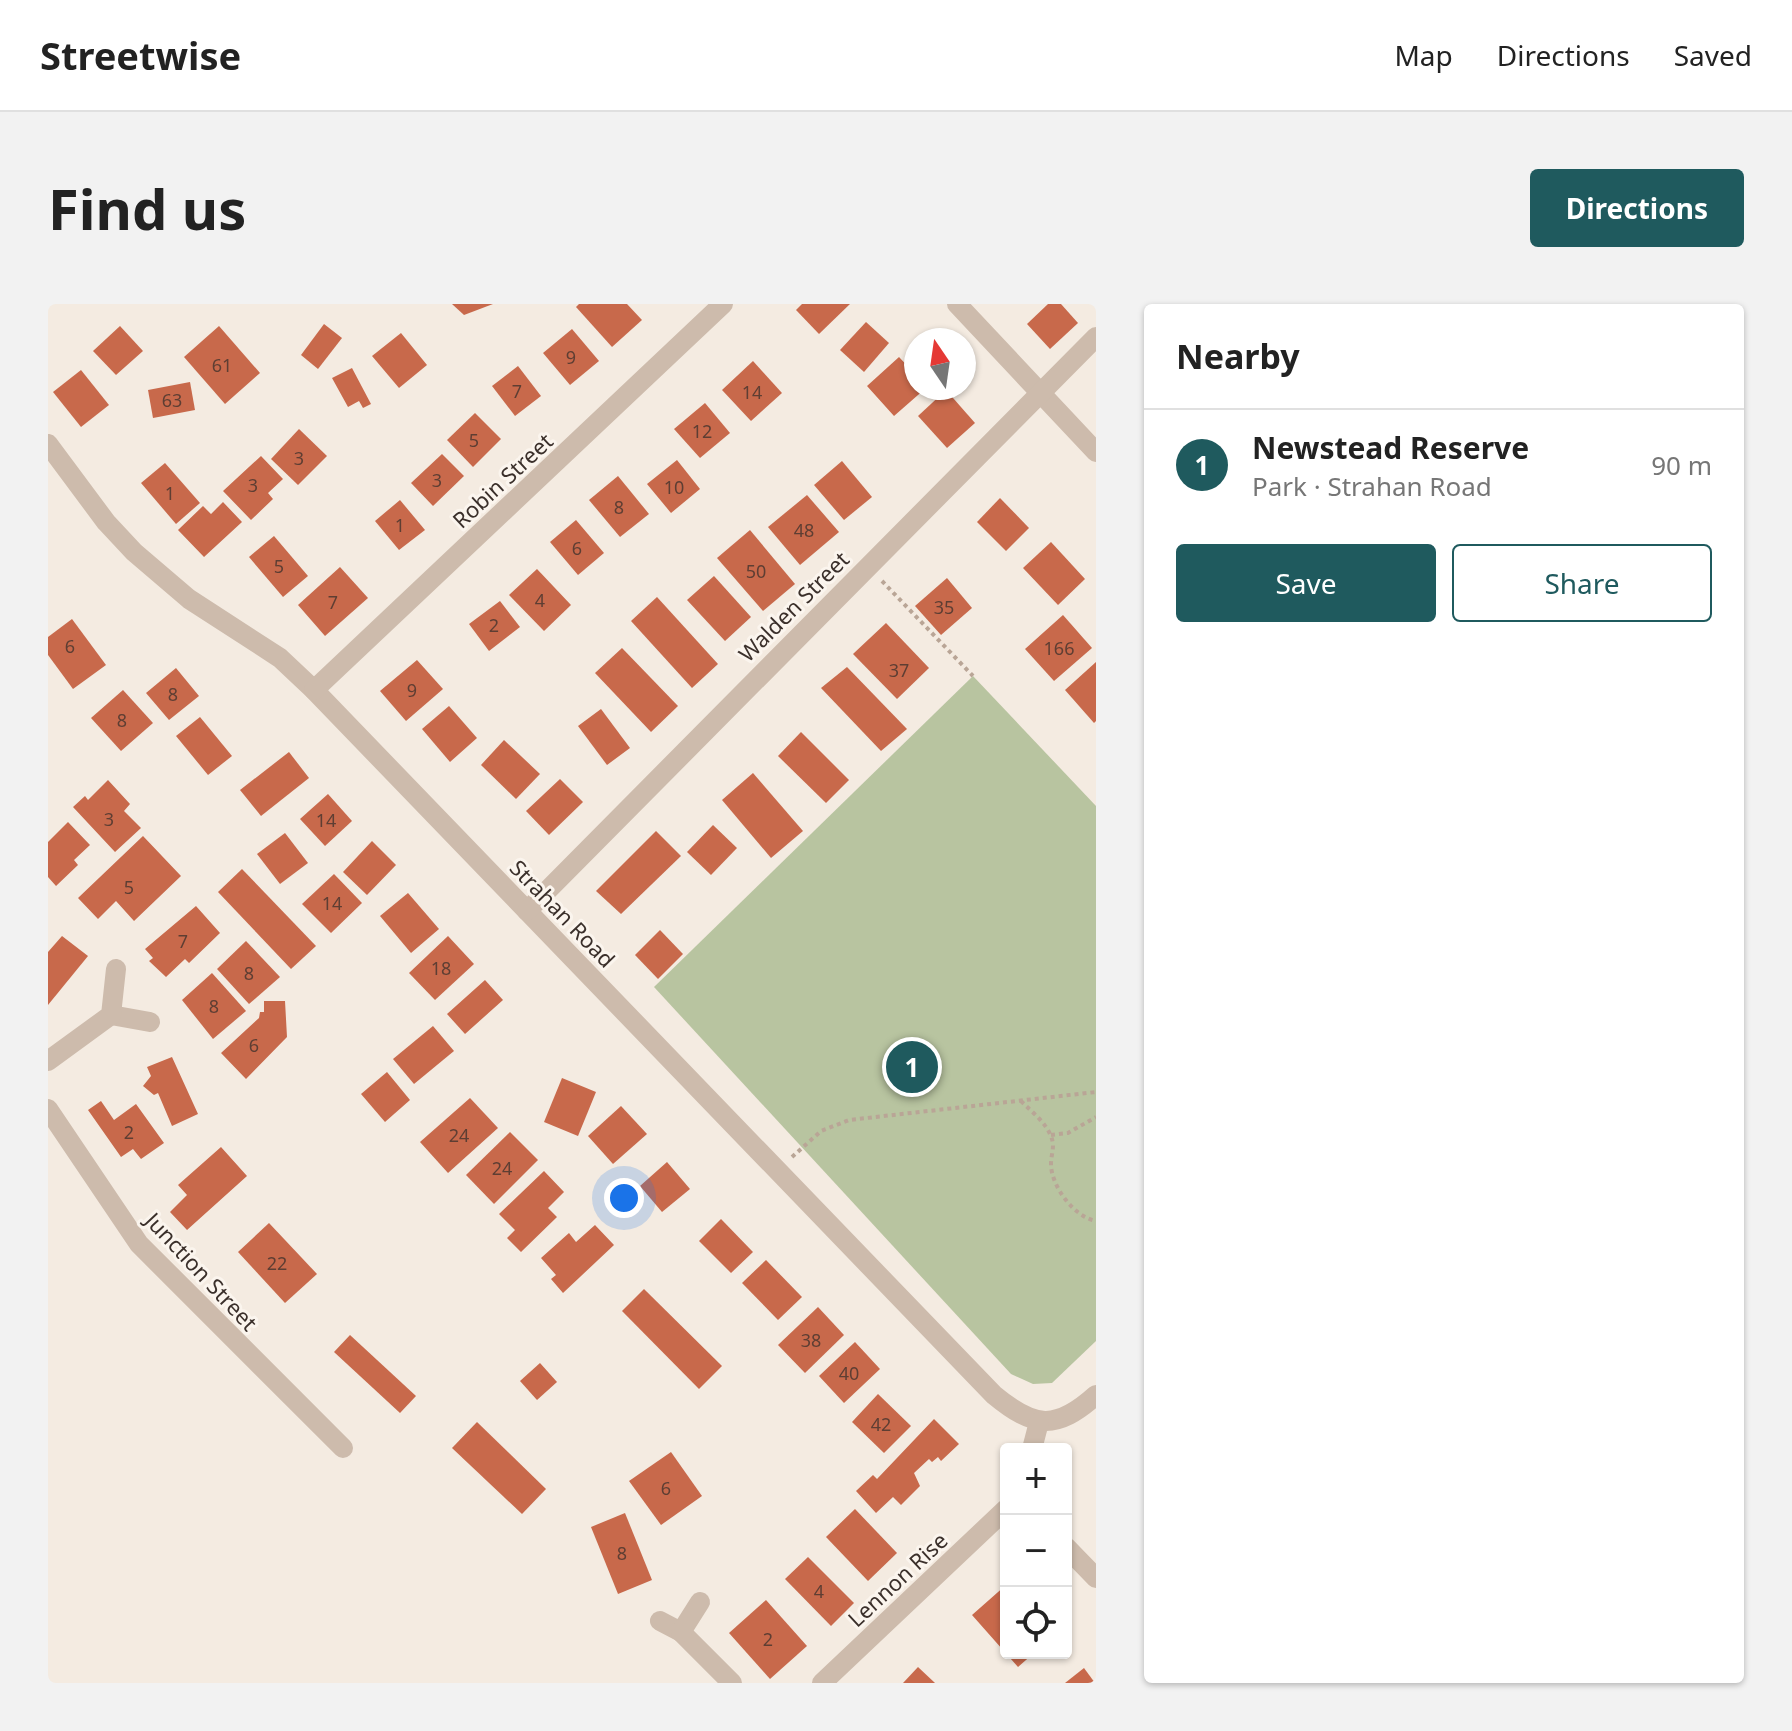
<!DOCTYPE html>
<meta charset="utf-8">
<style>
body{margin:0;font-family:"Noto Sans",sans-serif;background:#f2f2f2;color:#222}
.controls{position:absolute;right:24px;bottom:24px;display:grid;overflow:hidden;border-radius:8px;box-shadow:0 2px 6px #0004}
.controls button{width:72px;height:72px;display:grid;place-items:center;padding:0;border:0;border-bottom:2px solid #e0e0e0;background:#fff;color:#222;font:40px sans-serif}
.compass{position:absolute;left:856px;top:24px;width:72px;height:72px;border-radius:50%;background:#fff;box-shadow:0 2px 6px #0004;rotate:347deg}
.you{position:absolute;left:576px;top:894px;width:28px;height:28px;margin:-20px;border:6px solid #fff;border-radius:50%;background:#1a73e8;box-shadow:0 0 0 12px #1a73e833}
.badge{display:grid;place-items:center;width:52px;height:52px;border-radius:50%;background:#1f5a5e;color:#fff;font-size:26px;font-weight:700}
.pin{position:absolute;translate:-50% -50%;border:4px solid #fff;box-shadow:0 2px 8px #0006}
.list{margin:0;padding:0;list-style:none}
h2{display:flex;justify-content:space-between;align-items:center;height:104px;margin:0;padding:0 32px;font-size:34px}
h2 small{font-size:26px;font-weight:400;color:#767676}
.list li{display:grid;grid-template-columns:52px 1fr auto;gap:24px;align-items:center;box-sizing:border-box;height:112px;padding:0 32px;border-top:2px solid #e0e0e0}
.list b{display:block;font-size:30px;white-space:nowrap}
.list p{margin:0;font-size:26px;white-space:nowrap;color:#767676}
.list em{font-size:26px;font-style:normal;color:#767676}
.actions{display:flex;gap:16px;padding:24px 32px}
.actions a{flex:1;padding:18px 0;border:2px solid #1f5a5e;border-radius:8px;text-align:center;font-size:28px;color:#1f5a5e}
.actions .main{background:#1f5a5e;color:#fff}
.icon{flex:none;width:44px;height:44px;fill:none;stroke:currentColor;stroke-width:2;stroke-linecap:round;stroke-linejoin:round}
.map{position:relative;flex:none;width:1048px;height:1379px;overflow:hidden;border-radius:8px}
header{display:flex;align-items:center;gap:48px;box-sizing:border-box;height:112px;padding:0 40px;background:#fff;border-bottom:2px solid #e0e0e0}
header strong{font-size:38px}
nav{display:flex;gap:44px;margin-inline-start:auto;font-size:28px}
.intro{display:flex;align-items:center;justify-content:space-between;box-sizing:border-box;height:192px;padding:0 48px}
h1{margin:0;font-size:56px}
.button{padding:20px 36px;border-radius:8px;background:#1f5a5e;color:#fff;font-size:28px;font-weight:700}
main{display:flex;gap:48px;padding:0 48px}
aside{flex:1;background:#fff;border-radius:8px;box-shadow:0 2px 6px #0004}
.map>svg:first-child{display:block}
</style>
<header>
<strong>Streetwise</strong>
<nav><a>Map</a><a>Directions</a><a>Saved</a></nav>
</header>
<div class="intro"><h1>Find us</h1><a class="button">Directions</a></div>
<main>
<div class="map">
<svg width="1048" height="1379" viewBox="0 0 1048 1379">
<rect width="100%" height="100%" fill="#f4ebe1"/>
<polygon fill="#b8c4a0" points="925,372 1048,502 1048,1037 1004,1079 985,1080 963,1070 606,683"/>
<g fill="#c8694b">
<polygon points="404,0 445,0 416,11"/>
<polygon points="531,0 579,0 594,16 564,43 528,3"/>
<polygon points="754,0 802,0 771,30 748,6"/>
<polygon points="1000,0 1013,0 1030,19 1002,45 979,20"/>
<polygon points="818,18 841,39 816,68 792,46"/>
<polygon points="276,20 294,34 270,65 253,51"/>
<polygon points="72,22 95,47 68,71 45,47"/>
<polygon points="171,22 212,69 177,100 136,53"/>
<polygon points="524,25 551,57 522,81 495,49"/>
<polygon points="353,29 379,61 351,84 324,52"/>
<polygon points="851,53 868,71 868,84 878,84 846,112 819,82"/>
<polygon points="705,57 734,89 703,117 674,86"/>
<polygon points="470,62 493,92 467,112 444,82"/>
<polygon points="304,64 323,100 315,104 311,97 300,103 284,74"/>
<polygon points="33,66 61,101 33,123 5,88"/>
<polygon points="142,78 147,106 105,114 100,86"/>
<polygon points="898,86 927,119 899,144 870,112"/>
<polygon points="657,99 682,129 652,154 626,125"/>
<polygon points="427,109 453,135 425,163 399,136"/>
<polygon points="251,125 279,152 250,181 223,155"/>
<polygon points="394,150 416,172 385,202 363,179"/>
<polygon points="213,152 235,175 220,189 225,195 203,216 175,187"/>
<polygon points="629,156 652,185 623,209 599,180"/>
<polygon points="794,157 824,193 796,216 766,181"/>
<polygon points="117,159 152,199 128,220 93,179"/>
<polygon points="570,172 601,210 572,233 541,196"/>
<polygon points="759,191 791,228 752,261 720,223"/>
<polygon points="952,194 981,224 958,247 929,218"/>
<polygon points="352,196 377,226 351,246 327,217"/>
<polygon points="175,198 194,218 156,253 130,226 155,202 163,210"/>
<polygon points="528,216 556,249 530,271 502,238"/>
<polygon points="702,226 747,280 715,307 669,254"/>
<polygon points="226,232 260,272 235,293 201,253"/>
<polygon points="1003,238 1037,275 1010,301 975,264"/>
<polygon points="292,263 320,294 277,332 250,301"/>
<polygon points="489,265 523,301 496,327 461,291"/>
<polygon points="666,272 703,313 677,337 639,296"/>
<polygon points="899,274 924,304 893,331 867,302"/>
<polygon points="609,293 670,360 644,384 583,317"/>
<polygon points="452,297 472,323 441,347 421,320"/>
<polygon points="1015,311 1044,344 1006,377 977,345"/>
<polygon points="24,315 58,361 25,385 0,351 0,333"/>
<polygon points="838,319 881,364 849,395 805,350"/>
<polygon points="574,344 630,402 603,428 547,369"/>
<polygon points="369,356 395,385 358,417 332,387"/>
<polygon points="1048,358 1048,417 1046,419 1017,386"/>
<polygon points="799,363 859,425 833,447 773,384"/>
<polygon points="128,364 151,392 121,416 98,389"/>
<polygon points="75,386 105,419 73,447 43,414"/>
<polygon points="401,402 429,434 402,458 374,425"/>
<polygon points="553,405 582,444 559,461 530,422"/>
<polygon points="152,413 184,452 160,471 128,432"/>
<polygon points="753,428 801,476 778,499 730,452"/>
<polygon points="456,436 492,470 468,495 433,461"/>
<polygon points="241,448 261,474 213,512 192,486"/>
<polygon points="705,469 755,527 723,554 674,496"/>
<polygon points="512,475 535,498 501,531 478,507"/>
<polygon points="60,476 82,500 76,507 93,524 67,548 25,503 37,492 40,496"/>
<polygon points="280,490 304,517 277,542 252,515"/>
<polygon points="20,518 42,541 26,556 30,561 8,582 0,573 0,538"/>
<polygon points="665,521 689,544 663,571 639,548"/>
<polygon points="608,527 633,552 573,610 548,587"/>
<polygon points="237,529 260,559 232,580 209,550"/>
<polygon points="95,532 133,572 86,617 68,597 50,615 30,594"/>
<polygon points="324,537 348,561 319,591 295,568"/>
<polygon points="194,565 268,642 243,665 170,588"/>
<polygon points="286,570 314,599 283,629 254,600"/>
<polygon points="360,589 391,625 363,649 332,612"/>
<polygon points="148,602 172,629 141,659 137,655 118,673 101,657 105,654 97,645"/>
<polygon points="612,626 635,650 610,675 587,651"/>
<polygon points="14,632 40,652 0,701 0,648"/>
<polygon points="400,632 426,660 387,696 361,669"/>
<polygon points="198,637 232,673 201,700 169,665"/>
<polygon points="164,669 198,707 165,735 134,696"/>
<polygon points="437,676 455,696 417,730 399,710"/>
<polygon points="216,697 237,697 239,733 198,775 173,749 211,714 212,708 216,708"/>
<polygon points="385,722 406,747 366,780 345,755"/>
<polygon points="124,753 150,810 124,822 110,789 106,791 95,782 103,772 99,763"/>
<polygon points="339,768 362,796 337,818 313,790"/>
<polygon points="514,774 548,788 530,832 496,818"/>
<polygon points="422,794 450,824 400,869 372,838"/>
<polygon points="53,797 66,816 88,800 116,839 93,855 85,845 73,853 40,806"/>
<polygon points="573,802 599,830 565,860 540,832"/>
<polygon points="462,828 490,856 446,900 418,871"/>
<polygon points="173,843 199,872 139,926 122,908 139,891 130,881"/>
<polygon points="619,858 642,885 614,908 592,882"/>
<polygon points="496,867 516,888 500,904 509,913 473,948 459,934 467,926 451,910"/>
<polygon points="673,915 705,948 683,969 651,937"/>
<polygon points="221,919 269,970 237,999 190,948"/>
<polygon points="547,921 566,941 515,989 503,975 508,971 493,954 521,929 528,938"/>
<polygon points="718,956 754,993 730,1016 694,979"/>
<polygon points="596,985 674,1062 651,1085 574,1007"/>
<polygon points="770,1003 796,1031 757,1069 730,1041"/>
<polygon points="302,1031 368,1092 352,1109 286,1048"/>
<polygon points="807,1038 832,1065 796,1099 771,1072"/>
<polygon points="492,1059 509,1078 489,1096 472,1077"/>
<polygon points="830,1090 863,1122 836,1149 804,1118"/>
<polygon points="886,1115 911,1140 893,1157 890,1153 884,1158 881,1155 866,1169 872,1182 853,1201 845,1193 828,1209 808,1187 825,1171 829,1175"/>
<polygon points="429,1118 498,1185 474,1210 404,1144"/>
<polygon points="623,1148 654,1192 613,1221 581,1177"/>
<polygon points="807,1205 849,1249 820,1277 778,1233"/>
<polygon points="577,1209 604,1276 570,1290 543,1223"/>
<polygon points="760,1253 806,1299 783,1322 737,1275"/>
<polygon points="958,1281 958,1349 986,1349 970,1363 924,1311"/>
<polygon points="718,1296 759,1342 722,1375 681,1329"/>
<polygon points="870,1363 887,1379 855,1379"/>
<polygon points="1036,1364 1047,1379 1017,1379"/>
</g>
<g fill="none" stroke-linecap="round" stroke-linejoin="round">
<g stroke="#b9a596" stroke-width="4" stroke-dasharray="4 4" stroke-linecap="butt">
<polyline points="834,277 925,372"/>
<path d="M973,797c10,10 23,20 29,33 6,12 1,19 1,30 0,22 23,53 45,57"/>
<polyline points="1003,831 1020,829 1048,813"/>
<polyline points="744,853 773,827 801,816 1048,788"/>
</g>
<g stroke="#cdbbac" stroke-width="20">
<polyline points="909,0 1048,148"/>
<path d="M0,140l58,78 28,30 55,47 91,59 34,32 680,705c40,33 62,36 102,0"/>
<polyline points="266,386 675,0"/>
<polyline points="479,607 1048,33"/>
<polyline points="63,711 102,718"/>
<polyline points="0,757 63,711 68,665"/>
<polyline points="0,805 91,940 295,1144"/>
<polyline points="984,1145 991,1118"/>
<polyline points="1018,1243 1048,1274"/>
<polyline points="612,1317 633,1328 684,1379"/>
<polyline points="633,1328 652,1298"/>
<polyline points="774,1379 958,1205"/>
</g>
</g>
<g text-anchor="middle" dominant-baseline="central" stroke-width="6" stroke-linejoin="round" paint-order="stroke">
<g font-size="18" fill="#5e3e33">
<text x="523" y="53">9</text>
<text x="174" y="61">61</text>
<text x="469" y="87">7</text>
<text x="704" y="88">14</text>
<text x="124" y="96">63</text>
<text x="654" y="127">12</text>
<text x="426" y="136">5</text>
<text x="251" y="154">3</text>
<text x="389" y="176">3</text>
<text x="205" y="181">3</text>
<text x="626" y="183">10</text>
<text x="122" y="189">1</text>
<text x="571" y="203">8</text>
<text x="352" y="221">1</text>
<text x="756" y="226">48</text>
<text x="529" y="244">6</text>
<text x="231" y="262">5</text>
<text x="708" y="267">50</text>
<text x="492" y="296">4</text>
<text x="285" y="298">7</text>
<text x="896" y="303">35</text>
<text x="446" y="321">2</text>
<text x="22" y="342">6</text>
<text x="1011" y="344">166</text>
<text x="851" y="366">37</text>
<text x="364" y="386">9</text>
<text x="125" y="390">8</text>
<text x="74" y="416">8</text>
<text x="61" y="515">3</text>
<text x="278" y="516">14</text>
<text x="81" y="583">5</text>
<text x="284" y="599">14</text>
<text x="135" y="637">7</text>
<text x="393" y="664">18</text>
<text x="201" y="669">8</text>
<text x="166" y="702">8</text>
<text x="206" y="741">6</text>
<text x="81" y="828">2</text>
<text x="411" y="831">24</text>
<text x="454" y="864">24</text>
<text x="229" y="959">22</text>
<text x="763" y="1036">38</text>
<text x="801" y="1069">40</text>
<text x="833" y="1120">42</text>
<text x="618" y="1184">6</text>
<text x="574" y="1249">8</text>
<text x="771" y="1287">4</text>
<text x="720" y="1335">2</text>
</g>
<g font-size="22" fill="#3b302b" stroke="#fbf5ee">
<text transform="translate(454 176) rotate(-43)">Robin Street</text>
<text transform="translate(745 302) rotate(-45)">Walden Street</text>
<text transform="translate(515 609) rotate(46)">Strahan Road</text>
<text transform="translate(154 967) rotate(47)">Junction Street</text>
<text transform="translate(849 1275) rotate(-43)">Lennon Rise</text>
</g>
</g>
</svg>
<div class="controls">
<button>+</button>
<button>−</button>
<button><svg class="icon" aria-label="locate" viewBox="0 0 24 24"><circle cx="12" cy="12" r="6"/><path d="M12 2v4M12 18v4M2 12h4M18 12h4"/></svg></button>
</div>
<svg class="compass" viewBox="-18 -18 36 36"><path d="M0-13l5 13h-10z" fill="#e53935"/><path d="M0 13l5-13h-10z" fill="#767676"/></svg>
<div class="you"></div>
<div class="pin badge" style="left:864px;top:763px">1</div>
</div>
<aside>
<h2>Nearby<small></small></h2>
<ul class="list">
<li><span class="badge">1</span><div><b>Newstead Reserve</b><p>Park · Strahan Road</p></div><em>90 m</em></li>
</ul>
<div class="actions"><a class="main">Save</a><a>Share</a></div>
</aside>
</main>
